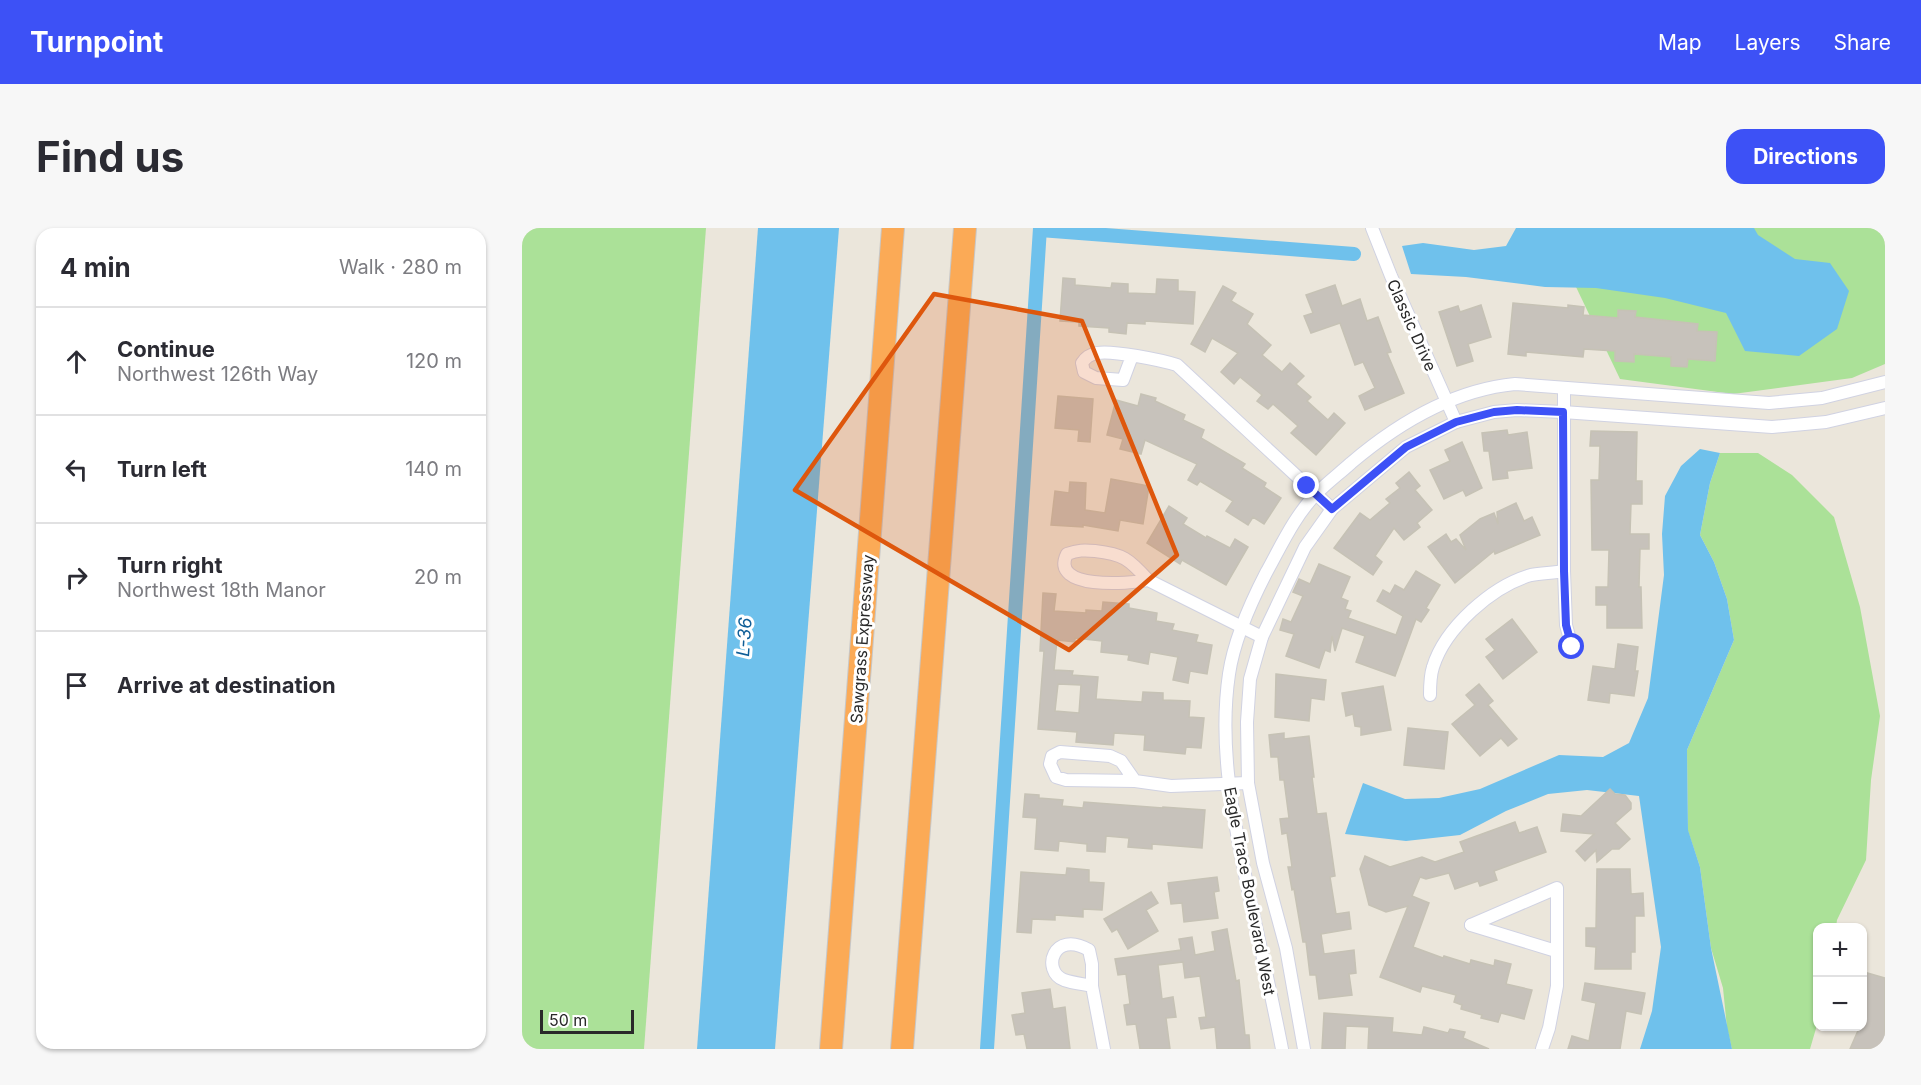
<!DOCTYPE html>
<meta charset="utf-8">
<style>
body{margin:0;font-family:Inter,sans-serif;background:#f7f7f7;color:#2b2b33}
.controls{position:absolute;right:18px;bottom:18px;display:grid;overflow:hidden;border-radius:12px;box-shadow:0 2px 4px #0004}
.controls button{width:54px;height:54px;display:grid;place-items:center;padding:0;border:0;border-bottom:2px solid #e1e1e2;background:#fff;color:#2b2b33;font:30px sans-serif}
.scale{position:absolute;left:18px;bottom:15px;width:94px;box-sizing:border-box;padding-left:6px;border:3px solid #292929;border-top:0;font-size:16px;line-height:21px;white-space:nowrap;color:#292929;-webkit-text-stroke:4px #fff;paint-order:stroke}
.stop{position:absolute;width:18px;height:18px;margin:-14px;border:4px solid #3d51f6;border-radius:50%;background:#fff}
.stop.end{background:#3d51f6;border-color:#fff;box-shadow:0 2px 6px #0008}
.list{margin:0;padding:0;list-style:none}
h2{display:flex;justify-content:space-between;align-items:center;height:78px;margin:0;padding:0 24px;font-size:26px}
h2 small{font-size:20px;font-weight:400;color:#7c7c81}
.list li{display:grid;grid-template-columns:39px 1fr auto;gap:18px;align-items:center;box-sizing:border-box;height:108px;padding:0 24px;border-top:2px solid #e1e1e2}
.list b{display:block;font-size:22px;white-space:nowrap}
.list p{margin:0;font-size:20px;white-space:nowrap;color:#7c7c81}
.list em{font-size:20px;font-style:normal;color:#7c7c81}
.icon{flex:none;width:33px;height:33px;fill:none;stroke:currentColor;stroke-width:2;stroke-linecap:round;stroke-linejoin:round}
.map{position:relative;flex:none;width:1363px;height:821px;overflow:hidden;border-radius:18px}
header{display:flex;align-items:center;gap:36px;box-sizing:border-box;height:84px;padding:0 30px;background:#3d51f6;color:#fff}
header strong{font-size:28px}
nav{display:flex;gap:33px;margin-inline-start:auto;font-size:21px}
.intro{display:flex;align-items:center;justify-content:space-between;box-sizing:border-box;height:144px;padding:0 36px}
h1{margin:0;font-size:42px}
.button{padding:15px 27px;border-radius:18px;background:#3d51f6;color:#fff;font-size:21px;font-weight:700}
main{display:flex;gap:36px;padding:0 36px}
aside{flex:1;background:#fff;border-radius:18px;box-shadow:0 2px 4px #0004}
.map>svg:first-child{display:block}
</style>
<header>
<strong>Turnpoint</strong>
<nav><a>Map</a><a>Layers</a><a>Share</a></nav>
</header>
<div class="intro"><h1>Find us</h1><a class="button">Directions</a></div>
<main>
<aside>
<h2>4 min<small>Walk · 280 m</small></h2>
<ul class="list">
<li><svg class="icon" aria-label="ahead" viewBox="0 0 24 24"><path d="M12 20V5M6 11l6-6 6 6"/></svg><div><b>Continue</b><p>Northwest 126th Way</p></div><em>120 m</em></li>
<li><svg class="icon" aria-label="left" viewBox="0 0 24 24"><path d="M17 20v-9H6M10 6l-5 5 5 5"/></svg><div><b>Turn left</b></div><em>140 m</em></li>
<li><svg class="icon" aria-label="right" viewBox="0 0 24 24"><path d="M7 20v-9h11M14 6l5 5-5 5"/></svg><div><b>Turn right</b><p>Northwest 18th Manor</p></div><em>20 m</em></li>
<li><svg class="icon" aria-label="arrive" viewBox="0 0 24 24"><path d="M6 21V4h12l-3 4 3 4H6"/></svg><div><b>Arrive at destination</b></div></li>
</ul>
</aside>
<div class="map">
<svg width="1363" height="821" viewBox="0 0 1363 821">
<rect width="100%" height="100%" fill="#ebe6db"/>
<g fill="#abe198">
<polygon points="0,0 184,0 122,821 0,821"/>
<polygon points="1040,0 1363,0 1363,136 1330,150 1211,166 1098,151 1044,38"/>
<polygon points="1198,225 1236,225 1270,247 1312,289 1338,379 1358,488 1349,552 1344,632 1315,692 1314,699 1296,700 1295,797 1288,821 1210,821 1205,800 1201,760 1189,720 1178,639 1166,603 1165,522 1212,412 1205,371 1192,334 1178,307 1188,255"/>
</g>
<g fill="#6fc1ec">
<polygon points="236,0 317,0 253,821 175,821"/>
<polygon points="994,0 1232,0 1236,7 1273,31 1308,35 1327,63 1315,101 1277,128 1223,123 1204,85 1143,70 1074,60 1023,59 944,49 889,46 880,18 901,15 952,22 984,18"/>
<polygon points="1178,221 1198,225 1188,255 1178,307 1192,334 1205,371 1212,412 1165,522 1166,602 1178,639 1189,720 1210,821 1118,821 1130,783 1139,719 1117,568 1065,562 1026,566 984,583 938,607 884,613 823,606 841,555 883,571 917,570 958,561 1037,527 1081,529 1107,515 1126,470 1142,347 1140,306 1143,268 1159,238"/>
</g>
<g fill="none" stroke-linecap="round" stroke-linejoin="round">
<g stroke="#6fc1ec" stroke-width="14">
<polyline points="518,2 832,26"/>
<polyline points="465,821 518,0"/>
</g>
</g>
<g fill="#c7c2bb" stroke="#c6c2b5" stroke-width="1.5" fill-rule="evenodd">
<polygon points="541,50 553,51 553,57 589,60 590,55 606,56 606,65 634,66 635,51 656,52 656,63 673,64 671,96 623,93 623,96 605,95 604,106 587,104 587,100 557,98 557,94 538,93"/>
<polygon points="813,57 820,78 838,71 845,93 856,89 869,124 865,125 882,165 843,182 837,168 853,160 841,134 833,137 818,95 789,105 782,88 791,85 784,67"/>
<polygon points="701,58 714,65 709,73 731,86 725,96 749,117 740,127 760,144 768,135 782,148 774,156 789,169 785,173 806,192 812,185 823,195 794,227 769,205 776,198 751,176 746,181 735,173 740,167 718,149 712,156 699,144 716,125 690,110 683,124 669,116"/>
<polygon points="991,75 1046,80 1046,77 1062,79 1061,87 1096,90 1096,82 1114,83 1113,89 1176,96 1175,103 1195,104 1193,133 1166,131 1165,139 1149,138 1149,129 1112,126 1112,134 1093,133 1093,123 1062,121 1061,129 1004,124 1004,128 986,126"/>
<polygon points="959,77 969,109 946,116 951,133 935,138 917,84 936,78 938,84"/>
<polygon points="619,166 634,170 633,173 663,187 661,192 682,202 679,210 723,236 720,240 744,255 742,259 759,270 742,296 731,289 726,297 704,283 711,273 678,253 675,257 666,252 675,236 623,212 619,226 598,221 601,211 585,207 594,172 616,178"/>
<polygon points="536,168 571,171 568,214 556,213 557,202 533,200"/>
<polygon points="985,202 986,207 1005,204 1010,240 985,243 986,250 971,252 967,223 962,223 960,205"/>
<polygon points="1069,203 1115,204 1114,253 1120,253 1120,276 1109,276 1108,306 1127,306 1127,321 1118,321 1117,359 1119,359 1120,400 1085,400 1085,377 1074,377 1074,359 1086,359 1087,322 1070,322 1069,252 1077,252 1078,218 1068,218"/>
<polygon points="940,214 960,260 944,268 941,262 922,271 908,242 928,233 923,222"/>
<polygon points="887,244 898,258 893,262 910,282 895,295 898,299 882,312 872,300 853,328 860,334 851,347 812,320 838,285 848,292 868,275 864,271 878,260 874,255"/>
<polygon points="589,251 627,258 621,296 598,292 596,303 561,297 561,299 529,297 533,263 547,265 548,254 564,255 563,282 583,285"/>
<polygon points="994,275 1002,293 1010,289 1018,307 973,326 972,323 933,355 906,319 924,306 929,314 934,311 944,322 938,307 958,291 972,285 976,296 975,284"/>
<polygon points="647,278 665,290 661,296 684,310 685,308 708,320 713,311 726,319 704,357 660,332 658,336 625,315"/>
<polygon points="797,336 828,349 819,370 826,373 823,381 829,383 826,390 874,407 881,388 855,373 861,362 868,366 873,357 882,362 894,343 918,357 904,380 907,382 899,394 894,391 873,448 834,434 843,408 820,400 813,423 810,408 808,424 803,422 797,440 764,428 772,406 758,402 761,391 769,394 781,368 771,364 777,351 788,356"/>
<path d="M521,365l13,1 -2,17 32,2v-3l16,1 1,-9 26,2v4l28,5 -1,8 18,3 -2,6 26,5 -2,7 16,3 -5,29 -17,-3 -2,12 -15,-3 5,-23 -28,-5 -2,12 -20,-4 1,-5 -28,-3 1,-11 -27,-3v4l-18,-2 -3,30 19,1 -1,4 26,2 -2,22 46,3 1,-10 20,1v7l27,1 -1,16 15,1 -3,30 -15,-1 -1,7 -41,-4 1,-15 -31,-2 -1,12 -37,-3 1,-10 -39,-3 6,-78h-4zM536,456l23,1 -2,28 -24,-2z"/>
<polygon points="990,391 1015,424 981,451 964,429 973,422 964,411"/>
<polygon points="1096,416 1116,419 1113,443 1116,443 1112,468 1088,465 1087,475 1066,472 1071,438 1093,441"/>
<polygon points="754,446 804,452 802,472 789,470 787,493 753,489"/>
<polygon points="957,456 971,473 966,477 995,511 986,518 979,510 958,528 930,496 953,477 944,467"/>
<polygon points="861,458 869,502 839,507 839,499 833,498 831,486 824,488 820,465"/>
<polygon points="886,500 926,504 922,541 882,537"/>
<polygon points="762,505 762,511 787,508 792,549 790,549 795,586 804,585 813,648 808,649 814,686 827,684 829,701 799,706 802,726 832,722 834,745 827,746 830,767 797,771 794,747 788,747 784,714 781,714 772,661 770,662 766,639 770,639 765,605 760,606 758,591 767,590 762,552 758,552 756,529 749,529 747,507"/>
<polygon points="1088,561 1093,566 1103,567 1109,575 1109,581 1093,595 1108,611 1097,621 1090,621 1075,634 1074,622 1063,633 1054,623 1072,606 1039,603 1041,586 1059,588"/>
<polygon points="503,566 517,567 517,570 541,572 540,578 561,580 562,574 641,580 641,579 683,582 680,620 630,616 630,621 606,619 607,610 584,608 583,624 565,623 565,616 537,613 536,623 513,621 515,590 501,589"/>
<polygon points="993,594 997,605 1015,599 1024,624 972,643 975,652 958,658 956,653 933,661 927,645 904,651 898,649 890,668 907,675 891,719 921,730 922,728 948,736 949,732 972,738 973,732 989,736 984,756 1010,762 1002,791 979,785 976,794 959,790 960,787 939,781 940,777 932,774 934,767 900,758 898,764 858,749 886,678 864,684 847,677 838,641 843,628 868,639 900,629 913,634 942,624 938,614"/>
<polygon points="545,640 567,642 567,654 582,655 580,682 561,681 561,689 533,687 533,692 510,691 509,705 495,704 499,644 544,647"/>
<polygon points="1075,641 1108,641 1109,666 1121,665 1122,688 1113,688 1113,724 1109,724 1109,741 1073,741 1074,719 1064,718 1064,700 1074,700"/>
<polygon points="695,649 697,663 692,664 696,690 662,694 660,675 649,676 646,655"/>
<polygon points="629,664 636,675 624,682 636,703 606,721 595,701 590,704 582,691"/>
<polygon points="705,701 714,753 717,752 723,807 727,807 728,821 695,821 693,799 679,801 677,790 684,789 678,748 663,750 661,734 636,737 640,771 651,769 654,789 644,790 648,821 618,821 614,796 605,797 602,777 608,776 604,746 596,747 593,731 659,722 657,711 670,709 673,727 693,723 690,704"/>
<polygon points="1342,744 1363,750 1363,821 1328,821 1338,798 1341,798"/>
<polygon points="1063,755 1123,765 1119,786 1104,783 1098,821 1046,821 1050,808 1067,813 1074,775 1060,772"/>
<polygon points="528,761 531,781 543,779 548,821 505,821 502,806 494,807 490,787 503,785 500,765"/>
<polygon points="802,785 871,790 870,804 900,807 902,799 926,805 928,801 943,804 941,810 967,821 846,821 847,799 824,798 823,821 800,821"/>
</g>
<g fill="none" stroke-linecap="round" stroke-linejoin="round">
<defs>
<g id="street">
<polyline points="850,0 869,48 934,194"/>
<path d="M610,128l-9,24 -27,-2 -12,-6 -2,-9c4,-6 7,-8 15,-10 15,-3 64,7 80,12l155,144"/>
<polyline points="1042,160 1042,343 1044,397 1050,419"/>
<path d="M626,352c-19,4 -99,10 -81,-26 11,-4 17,-4 28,-3 28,3 34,8 53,29l114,57"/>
<path d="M908,467c0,-9 0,-19 3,-28 12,-39 59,-81 98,-92 11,-2 22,-2 33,-4"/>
<polyline points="613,553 544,552 534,549 528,536 530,528 538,524 588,528 599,533 613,553 649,558 726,555"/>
<polyline points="949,697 1035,660 1035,758 1027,800 1020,821"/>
<polyline points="949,697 1034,723"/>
<path d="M570,758c-9,-2 -19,-3 -28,-6 -23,-9 -11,-51 25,-30l3,14v22l12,63"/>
<path d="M760,821c-10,-52 -22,-103 -33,-155 -15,-72 -31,-146 -20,-220 5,-34 21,-70 37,-101 15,-27 29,-58 51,-80 11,-11 23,-20 34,-30 47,-40 102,-73 164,-79l254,19 53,-5 63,-16"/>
<polyline points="782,821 764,720 741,635 726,555 725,494 728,451 740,409 783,319 810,281 884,219 934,194 972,184 995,182 1041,184 1250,199 1304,194 1363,180"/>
</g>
<g id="highway">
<polyline points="309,821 371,0"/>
<polyline points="380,821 443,0"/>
</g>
</defs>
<use href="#street" stroke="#d0d2e2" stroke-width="14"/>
<use href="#highway" stroke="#c7c7c7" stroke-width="24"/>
<use href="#street" stroke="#fff" stroke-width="12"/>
<use href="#highway" stroke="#fbaa56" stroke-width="22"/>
</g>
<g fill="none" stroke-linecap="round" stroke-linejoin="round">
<polyline stroke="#3d51f6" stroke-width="8" points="785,258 810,281 884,219 934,194 972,184 995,182 1041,184 1042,343 1044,397 1050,419"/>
</g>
<path fill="#de570d" fill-opacity="0.2" stroke="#de570d" stroke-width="4.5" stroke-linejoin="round" d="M412,66l148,27 95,234 -108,95 -274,-160z"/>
<g text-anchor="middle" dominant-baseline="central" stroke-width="6" stroke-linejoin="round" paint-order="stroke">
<g font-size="16" fill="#292929" stroke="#fff">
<text transform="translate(890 97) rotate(66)">Classic Drive</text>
<text transform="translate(340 411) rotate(-86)">Sawgrass Expressway</text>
<text transform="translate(728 663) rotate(79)">Eagle Trace Boulevard West</text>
</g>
<g font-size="18" font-style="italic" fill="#105e97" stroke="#fff">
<text transform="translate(222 409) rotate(-86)">L-36</text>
</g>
</g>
</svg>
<div class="controls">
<button>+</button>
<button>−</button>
</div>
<div class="scale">50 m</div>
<div class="stop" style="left:1050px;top:419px"></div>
<div class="stop end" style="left:785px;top:258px"></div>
</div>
</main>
